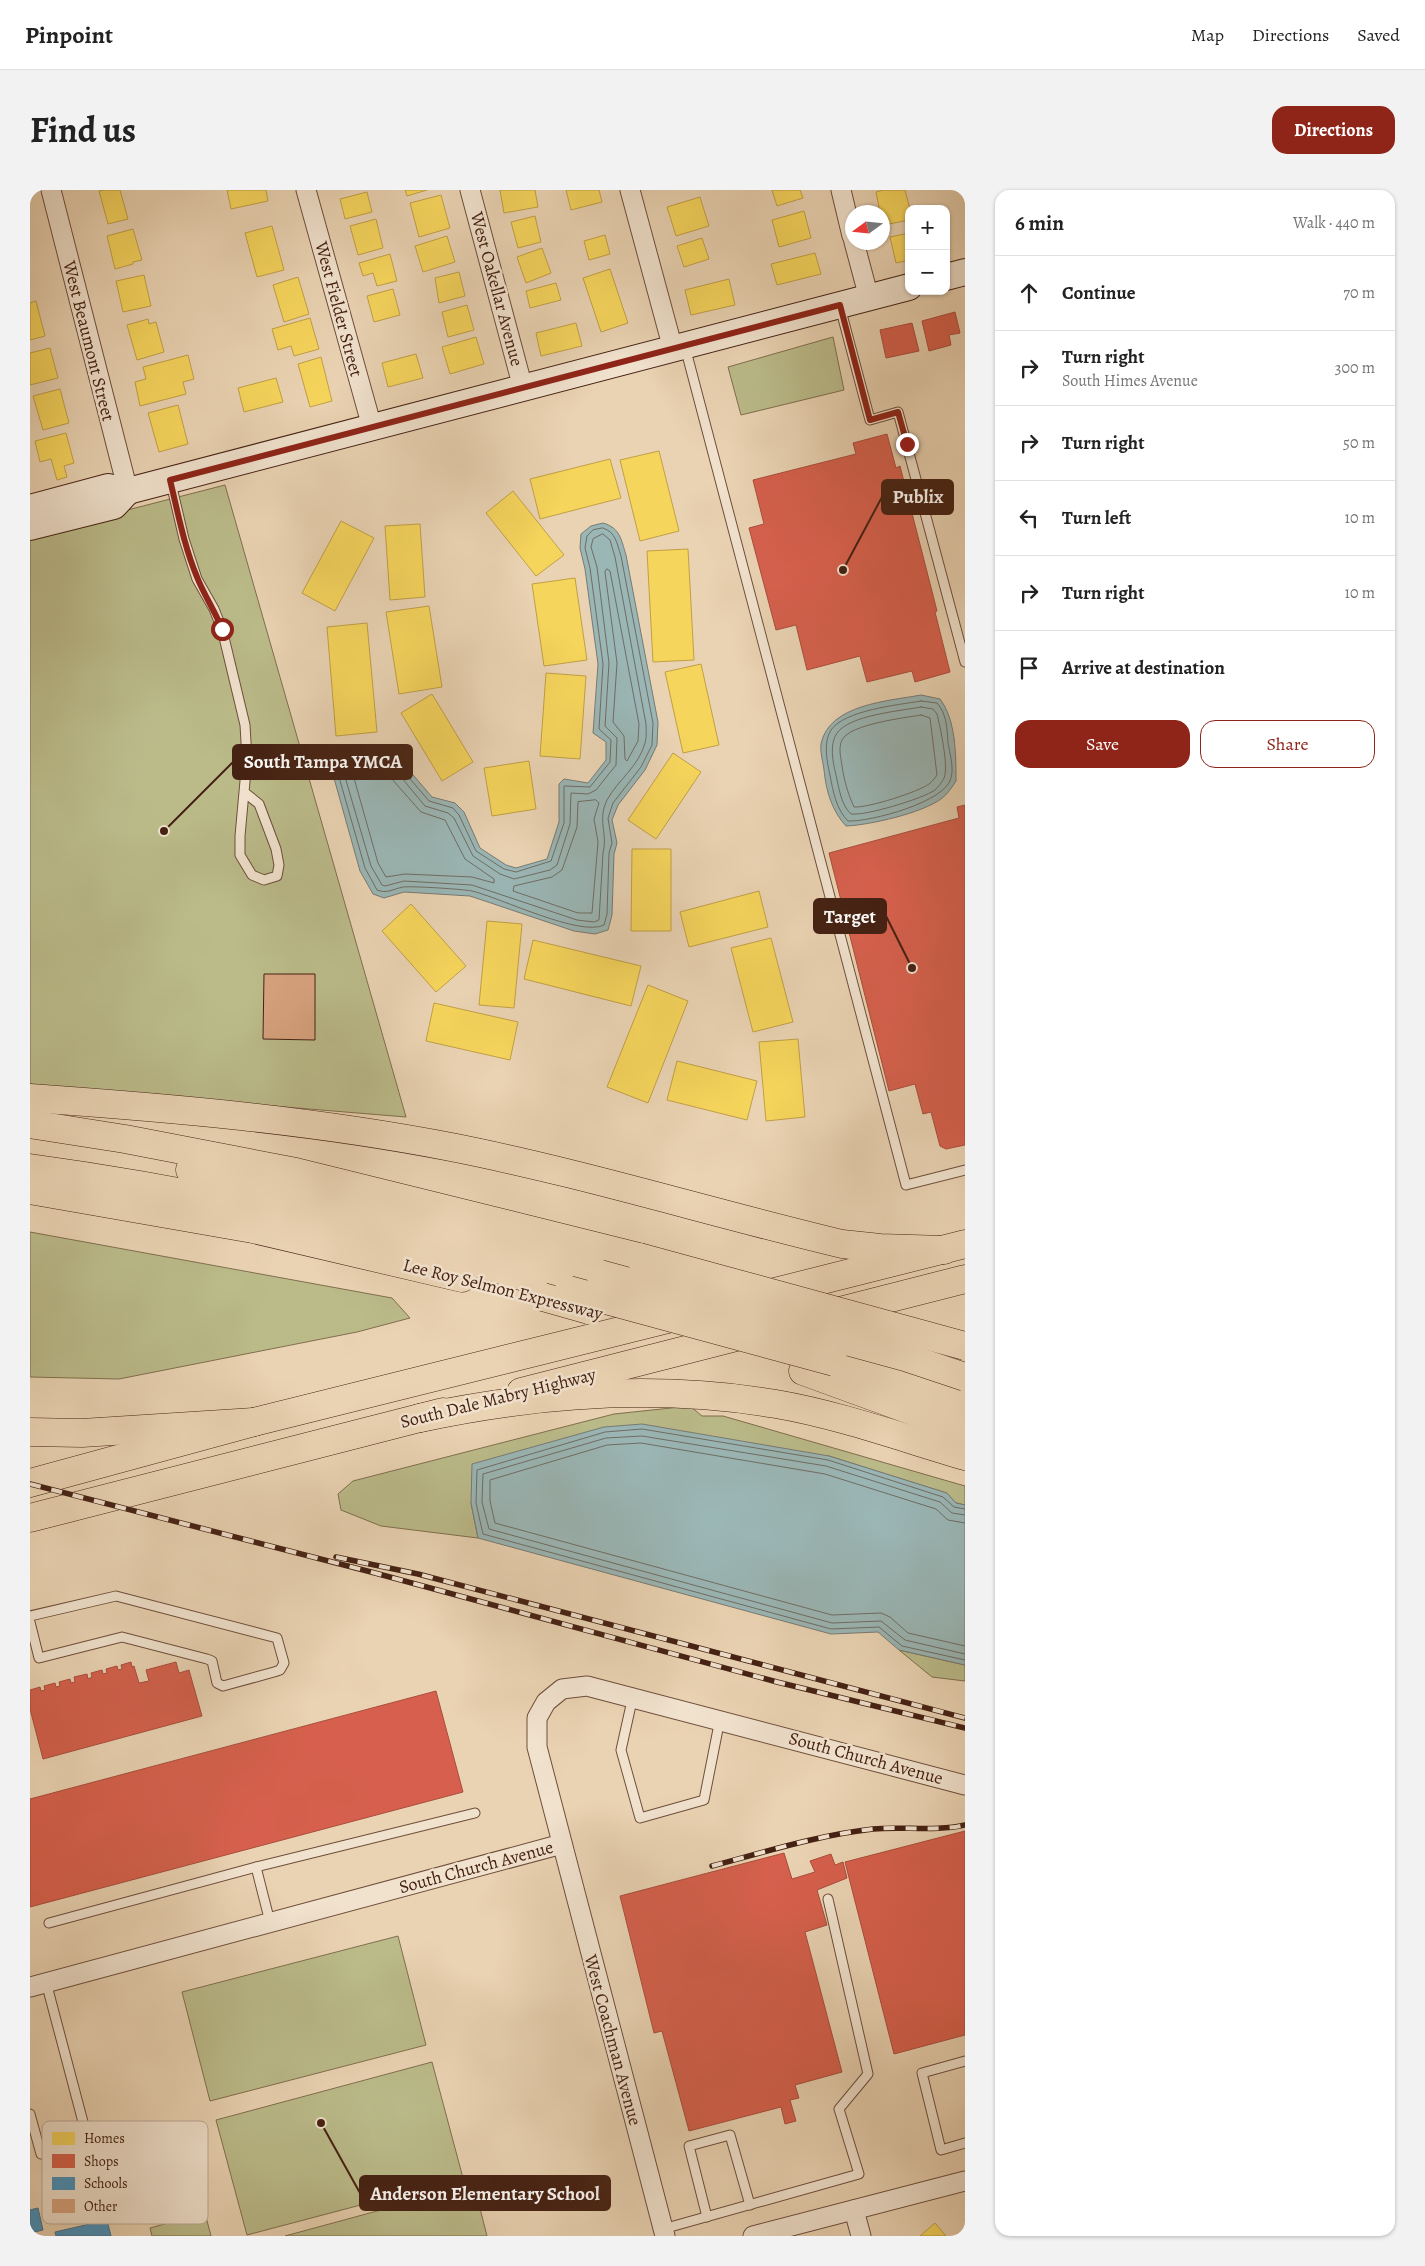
<!DOCTYPE html>
<meta charset="utf-8">
<style>
body{margin:0;font-family:Alegreya,serif;background:#f2f2f2;color:#222}
.controls{position:absolute;right:15px;top:15px;display:grid;overflow:hidden;border-radius:10px;box-shadow:0 1px 4px #0004}
.controls button{width:45px;height:45px;display:grid;place-items:center;padding:0;border:0;border-bottom:1px solid #e0e0e0;background:#fff;color:#222;font:25px sans-serif}
.compass{position:absolute;left:815px;top:15px;width:45px;height:45px;border-radius:50%;background:#fff;box-shadow:0 1px 4px #0004;rotate:255deg}
.stop{position:absolute;width:15px;height:15px;margin:-11px;border:4px solid #8f2418;border-radius:50%;background:#fff}
.stop.end{background:#8f2418;border-color:#fff;box-shadow:0 1px 5px #0008}
.list{margin:0;padding:0;list-style:none}
h2{display:flex;justify-content:space-between;align-items:center;height:65px;margin:0;padding:0 20px;font-size:21px}
h2 small{font-size:16px;font-weight:400;color:#767676}
.list li{display:grid;grid-template-columns:32px 1fr auto;gap:15px;align-items:center;box-sizing:border-box;height:75px;padding:0 20px;border-top:1px solid #e0e0e0}
.list b{display:block;font-size:19px;white-space:nowrap}
.list p{margin:0;font-size:16px;white-space:nowrap;color:#767676}
.list em{font-size:16px;font-style:normal;color:#767676}
.actions{display:flex;gap:10px;padding:15px 20px}
.actions a{flex:1;padding:11px 0;border:1px solid #8f2418;border-radius:15px;text-align:center;font-size:18px;color:#8f2418}
.actions .main{background:#8f2418;color:#fff}
.icon{flex:none;width:28px;height:28px;fill:none;stroke:currentColor;stroke-width:2;stroke-linecap:round;stroke-linejoin:round}
.map{position:relative;flex:none;width:935px;height:2046px;overflow:hidden;border-radius:15px}
header{display:flex;align-items:center;gap:30px;box-sizing:border-box;height:70px;padding:0 25px;background:#fff;border-bottom:1px solid #e0e0e0}
header strong{font-size:24px}
nav{display:flex;gap:28px;margin-inline-start:auto;font-size:18px}
.intro{display:flex;align-items:center;justify-content:space-between;box-sizing:border-box;height:120px;padding:0 30px}
h1{margin:0;font-size:35px}
.button{padding:12px 22px;border-radius:15px;background:#8f2418;color:#fff;font-size:18px;font-weight:700}
main{display:flex;gap:30px;padding:0 30px}
aside{flex:1;background:#fff;border-radius:15px;box-shadow:0 1px 4px #0004}
.map>svg:first-child{display:block}
</style>
<header>
<strong>Pinpoint</strong>
<nav><a>Map</a><a>Directions</a><a>Saved</a></nav>
</header>
<div class="intro"><h1>Find us</h1><a class="button">Directions</a></div>
<main>
<div class="map">
<svg width="935" height="2046" viewBox="0 0 935 2046">
<rect width="100%" height="100%" fill="#ead3b3"/>
<filter id="stains"><feTurbulence type="fractalNoise" baseFrequency=".004" numOctaves="4"/><feColorMatrix values="0 0 0 0 .2 0 0 0 0 .09 0 0 0 0 .02 0 0 0 .5 -.17"/></filter>
<radialGradient id="worn" r=".72"><stop offset=".6" stop-color="#630" stop-opacity="0"/><stop offset="1" stop-color="#630" stop-opacity=".3"/></radialGradient>
<g fill="#bbbb8a" stroke="#806e4e">
<polygon points="803,147 814,200 711,225 698,177"/>
<polygon points="195,295 376,927 0,896 0,345"/>
<polygon points="0,1042 362,1108 380,1128 327,1142 89,1189 0,1187"/>
<polygon points="660,1216 672,1226 693,1226 935,1296 935,1315 926,1313 916,1303 799,1266 441,1313 448,1348 351,1336 311,1320 308,1304 323,1291 584,1224"/>
<polygon points="869,1460 935,1475 935,1491 902,1487"/>
<polygon points="368,1746 396,1855 180,1911 152,1802"/>
<polygon points="402,1872 433,1988 217,2045 186,1930"/>
<polygon points="444,1995 457,2046 255,2046 443,1995"/>
<polygon points="175,2023 181,2046 122,2046 120,2038"/>
</g>
<g fill="#9ab6b5" stroke="#787a74">
<path d="M573,333c17,5 18,16 23,32l32,167 -1,23 -12,25 -27,35 -6,15 5,23 -3,11 -2,61 -4,15 -13,4 -21,-3 -104,-35 -66,-4 -20,6 -11,-4 -13,-23 -28,-100v-11l17,-11 12,-2 41,15 30,35 23,6 9,9 16,36 26,17 10,3 31,-9 12,-37v-38l5,-5 24,4 18,-23v-18l-13,-9 5,-69 -13,-95 -5,-21 1,-14 10,-8z"/>
<path d="M891,505l19,4c16,21 16,56 16,82 -4,6 -9,14 -15,18 -19,14 -71,26 -95,27 -14,-15 -20,-35 -22,-56 -1,-8 -4,-18 -3,-26 8,-40 68,-43 100,-49z"/>
<polygon points="612,1234 799,1266 917,1303 926,1313 935,1315 935,1475 869,1460 848,1442 801,1444 448,1348 441,1313 442,1274 574,1237"/>
</g>
<g fill="#f6d55c" stroke="#c19f46">
<polygon points="74,0 90,0 98,29 78,34 69,1"/>
<polygon points="197,0 236,0 238,11 201,19"/>
<polygon points="375,0 397,0 377,6"/>
<polygon points="470,0 505,0 508,17 474,23"/>
<polygon points="536,0 569,0 572,12 541,20"/>
<polygon points="742,0 770,0 773,8 747,16"/>
<polygon points="853,0 875,0 880,19 879,30 854,35 852,22 850,22 846,2"/>
<polygon points="337,2 342,22 315,29 310,9"/>
<polygon points="411,5 420,38 389,47 380,13"/>
<polygon points="670,7 679,36 646,46 637,17"/>
<polygon points="774,21 781,48 749,57 742,30"/>
<polygon points="505,26 511,52 488,58 481,32"/>
<polygon points="346,29 353,58 328,65 320,36"/>
<polygon points="242,36 254,80 227,87 215,43"/>
<polygon points="103,39 112,70 103,72 103,74 85,79 77,46"/>
<polygon points="879,43 879,70 866,73 860,47"/>
<polygon points="575,45 580,64 559,70 554,51"/>
<polygon points="417,46 425,72 393,82 385,56"/>
<polygon points="672,48 679,69 654,77 647,56"/>
<polygon points="512,58 521,83 496,93 487,67"/>
<polygon points="785,63 791,84 747,95 741,74"/>
<polygon points="360,64 367,91 347,96 343,83 333,86 329,73"/>
<polygon points="580,79 598,133 571,142 553,88"/>
<polygon points="429,82 435,106 409,113 405,88"/>
<polygon points="114,85 121,116 93,122 86,91"/>
<polygon points="268,87 279,124 254,132 243,95"/>
<polygon points="699,89 705,115 661,125 655,100"/>
<polygon points="526,93 531,110 500,118 496,101"/>
<polygon points="363,99 370,125 344,132 337,106"/>
<polygon points="6,111 15,146 0,150 0,113"/>
<polygon points="437,115 444,140 418,147 412,122"/>
<polygon points="280,128 289,159 264,166 261,156 248,160 242,139"/>
<polygon points="118,129 119,134 126,132 134,162 107,170 97,135"/>
<polygon points="546,133 552,156 511,166 506,143"/>
<polygon points="446,147 454,174 420,184 412,157"/>
<polygon points="20,158 28,188 0,195 0,163"/>
<polygon points="386,164 393,188 358,197 352,173"/>
<polygon points="158,165 164,189 153,192 156,204 110,216 105,192 116,189 113,177"/>
<polygon points="291,167 302,211 280,217 268,174"/>
<polygon points="246,188 253,212 214,222 208,198"/>
<polygon points="30,199 39,233 13,240 3,206"/>
<polygon points="148,215 158,254 129,262 118,223"/>
<polygon points="36,243 44,273 34,276 37,287 27,290 21,269 10,272 5,251"/>
<polygon points="629,261 649,341 610,351 590,270"/>
<polygon points="580,269 591,308 510,329 500,289"/>
<polygon points="483,301 534,365 506,386 456,323"/>
<polygon points="311,331 344,348 305,421 272,403"/>
<polygon points="390,334 395,407 360,410 355,336"/>
<polygon points="658,359 664,470 623,472 617,361"/>
<polygon points="545,388 557,470 514,476 502,394"/>
<polygon points="399,416 412,497 369,504 356,422"/>
<polygon points="337,433 347,542 306,546 297,437"/>
<polygon points="671,474 689,555 653,563 635,482"/>
<polygon points="516,483 556,486 550,569 510,566"/>
<polygon points="402,504 443,572 412,591 371,523"/>
<polygon points="643,563 671,582 626,649 598,630"/>
<polygon points="499,571 506,619 462,626 454,578"/>
<polygon points="602,659 641,659 641,741 601,741"/>
<polygon points="729,701 738,737 659,757 650,722"/>
<polygon points="381,714 436,776 406,802 352,741"/>
<polygon points="457,731 492,734 484,818 449,815"/>
<polygon points="741,748 763,832 723,842 701,758"/>
<polygon points="503,750 611,776 601,816 494,789"/>
<polygon points="618,795 658,811 618,913 577,897"/>
<polygon points="404,813 488,832 480,870 396,851"/>
<polygon points="768,849 775,927 736,931 729,852"/>
<polygon points="647,871 727,891 717,930 637,910"/>
<polygon points="905,2033 916,2046 890,2046"/>
</g>
<g fill="#d6604d" stroke="#aa4d3c">
<polygon points="925,122 930,143 919,145 921,155 899,161 892,131"/>
<polygon points="882,133 889,161 856,168 850,140"/>
<polygon points="857,244 866,278 870,276 907,421 905,422 920,482 885,492 882,481 837,492 830,466 777,480 766,435 746,440 719,338 734,334 723,290 826,264 823,253"/>
<polygon points="935,615 935,955 916,959 910,956 901,922 893,924 885,894 859,901 799,663 929,628 927,617"/>
<polygon points="101,1472 102,1477 104,1476 109,1493 119,1491 116,1480 146,1472 149,1483 159,1480 172,1526 13,1569 0,1519 0,1500 10,1497 11,1501 15,1500 14,1496 25,1493 26,1497 30,1496 29,1492 40,1489 41,1493 45,1492 44,1487 57,1484 58,1489 62,1487 61,1483 72,1480 73,1484 77,1483 76,1479 87,1476 88,1480 92,1479 91,1475"/>
<polygon points="406,1501 433,1602 0,1717 0,1609"/>
<polygon points="935,1641 935,1845 864,1864 815,1672"/>
<polygon points="754,1663 762,1689 785,1682 780,1671 801,1664 805,1675 813,1672 817,1688 787,1700 797,1735 775,1742 812,1882 765,1895 769,1908 760,1910 766,1931 755,1934 751,1917 659,1941 632,1841 624,1843 590,1706"/>
</g>
<g fill="#4393c3" stroke="#44718e">
<polygon points="8,2018 13,2040 0,2043 0,2020"/>
<polygon points="77,2030 81,2046 26,2046 25,2042"/>
</g>
<g fill="none" stroke-linecap="round" stroke-linejoin="round">
<g stroke="#706c64" stroke-width="1">
<path d="M573,338c13,4 14,16 18,28l32,167 -1,22 -11,22 -28,36 -5,15 4,25 -3,10 -2,61 -3,11c-24,12 -103,-27 -132,-34 -11,-2 -58,-5 -69,-4 -10,2 -16,7 -26,3l-12,-22 -28,-98 1,-7 12,-9 10,-2 39,14 30,35 24,7 6,7 17,36 28,18 12,3 35,-11 13,-38v-37l26,1 20,-25 1,-22 -12,-11 4,-65 -13,-96 -5,-20 2,-12 6,-6z"/>
<path d="M573,344l7,6 5,17 31,167c0,6 1,13 -1,19 -6,23 -27,37 -38,57 -10,21 1,32 -4,53l-4,67 -5,2 -17,-2 -105,-35 -68,-4 -19,5 -3,-1 -11,-19 -28,-96 1,-4 9,-6 7,-1 36,12 29,35 23,7 6,5 19,38 27,18 14,5 36,-9 7,-5 13,-41 1,-31 17,1 8,-4 20,-25 1,-27 -12,-12 4,-63 -12,-96 -6,-20 2,-8z"/>
<polygon points="577,379 580,381 609,534 608,551 597,571 595,569 594,546 583,532 587,473 575,382"/>
<path d="M891,511l16,2c10,11 10,26 11,40 2,11 6,25 3,35 -5,24 -81,44 -103,43 -12,-12 -15,-30 -18,-46 -3,-13 -7,-33 1,-45 14,-20 67,-25 90,-29z"/>
<path d="M891,517l12,2 4,5c3,12 12,53 7,64 -1,3 -6,9 -9,12 -13,9 -70,26 -84,24 -10,-9 -12,-26 -15,-39 -3,-12 -7,-31 1,-42 13,-18 63,-22 84,-26z"/>
<path d="M891,525l9,3 7,57c-2,3 -5,7 -8,9 -11,8 -61,24 -75,23 -6,-13 -10,-27 -12,-41 -1,-8 -4,-18 0,-26 8,-16 62,-22 79,-25z"/>
<polygon points="329,576 361,588 391,622 415,630 435,669 464,689 464,693 442,687 375,684 356,687 348,673 322,581"/>
<polygon points="566,610 569,613 564,629 568,652 562,723 548,723 483,701 484,696 522,687 532,680 547,637 548,612"/>
<polyline points="935,1319 924,1317 913,1307 798,1270 612,1239 575,1242 447,1280 446,1313 453,1344 801,1439 849,1437 872,1456 935,1470"/>
<polyline points="935,1325 922,1323 910,1312 796,1276 612,1246 576,1248 453,1284 452,1312 459,1339 802,1433 851,1431 875,1450 935,1464"/>
<polyline points="935,1333 918,1330 906,1319 795,1284 611,1253 577,1255 460,1290 460,1311 465,1333 802,1425 851,1423 860,1427 878,1443 935,1456"/>
</g>
</g>
<polygon fill="#d8a37f" stroke="#452113" points="234,784 285,784 285,850 233,849"/>
<g fill="none" stroke-linecap="round" stroke-linejoin="round">
<defs>
<g id="lane">
<polyline points="810,117 840,230 868,222 935,472"/>
<polyline points="655,157 876,995 935,980"/>
<polyline points="141,293 154,349 167,389 184,419 192,439 215,535 217,569 210,646 210,665 222,685 234,690 247,686 249,675 246,659 229,614 214,602"/>
<polyline points="0,1426 86,1406 247,1448 254,1473 250,1480 244,1482 193,1496 187,1493 182,1471 177,1469 92,1447 9,1468 0,1432"/>
<polyline points="603,1506 591,1560 610,1628 674,1610 690,1529"/>
<polyline points="240,1732 226,1677 445,1623"/>
<polyline points="19,1733 226,1677"/>
<polyline points="935,1871 892,1883 911,1960 935,1953"/>
<polyline points="0,1924 11,1964 58,1951 16,1792"/>
<polyline points="677,2027 659,1956 700,1945 720,2015"/>
<polyline points="633,2039 829,1984 809,1919 838,1884 798,1709"/>
</g>
<g id="street">
<polyline points="21,0 98,301"/>
<polyline points="276,0 342,237"/>
<polyline points="440,0 493,198"/>
<polyline points="600,0 643,159"/>
<polyline points="811,0 822,46"/>
<polyline points="824,52 839,108"/>
<polyline points="0,1797 532,1654"/>
<polyline points="824,2020 831,2046"/>
<polyline points="635,2046 507,1557 507,1528 516,1512 532,1499 557,1496 935,1595"/>
<polyline points="723,2046 935,1991"/>
</g>
<g id="secondary">
<polyline points="916,87 935,82"/>
<polyline points="0,318 78,297 98,301 879,97"/>
<polyline points="0,337 84,316 98,301"/>
</g>
<g id="primary">
<polyline points="733,1105 935,1054"/>
<polyline points="798,1124 935,1089"/>
<polyline points="491,1202 718,1144"/>
<polyline points="0,1293 224,1232 650,1126"/>
<polyline points="0,1328 413,1222"/>
</g>
<g id="highway">
<path d="M0,908c141,10 282,22 421,49 132,26 261,66 391,97l38,4 64,2"/>
<polyline points="0,934 95,949 266,982 609,1067"/>
<path d="M0,978c125,17 250,42 372,74 56,15 112,32 167,48"/>
<polyline points="160,980 408,1038 570,1084"/>
<polyline points="0,1000 223,1039 432,1088"/>
<polyline points="804,1172 935,1211"/>
<polyline points="773,1181 935,1240"/>
<path d="M390,1228c117,-25 237,-34 356,-14 64,11 127,34 189,52"/>
<polyline points="0,1242 52,1243 224,1232"/>
</g>
</defs>
<use href="#lane" stroke="#6e4e3b" stroke-width="11"/>
<use href="#street" stroke="#6e4e3b" stroke-width="21"/>
<use href="#secondary" stroke="#452113" stroke-width="28"/>
<use href="#primary" stroke="#452113" stroke-width="29"/>
<use href="#highway" stroke="#452113" stroke-width="29"/>
<use href="#lane" stroke="#f1e2ce" stroke-width="9"/>
<use href="#street" stroke="#f1e2ce" stroke-width="19"/>
<use href="#secondary" stroke="#f1e2ce" stroke-width="26"/>
<use href="#primary" stroke="#ead3b3" stroke-width="28"/>
<use href="#highway" stroke="#ead3b3" stroke-width="28"/>
<defs>
<g id="rail">
<polyline points="0,1294 345,1383 747,1492 935,1538"/>
<polyline points="306,1367 388,1384 935,1528"/>
<path d="M682,1676c53,-14 106,-31 161,-37 30,-3 62,3 92,-4"/>
</g>
</defs>
<use href="#rail" stroke="#452113" stroke-width="5.5"/>
<use href="#rail" stroke="#f1e2ce" stroke-width="4" stroke-dasharray="11" stroke-linecap="butt"/>
<defs>
<g id="highway-bridge">
<polyline points="609,1067 935,1156"/>
<polyline points="570,1084 875,1167 935,1187"/>
<polyline points="539,1100 804,1172"/>
<polyline points="513,1107 559,1120"/>
</g>
</defs>
<use href="#highway-bridge" stroke="#452113" stroke-width="29" stroke-linecap="butt"/>
<use href="#highway-bridge" stroke="#ead3b3" stroke-width="28"/>
</g>
<g fill="none" stroke-linecap="round" stroke-linejoin="round">
<path stroke="#8f2418" stroke-width="6" d="M192,439c-7,-18 -18,-34 -25,-52 -13,-31 -19,-64 -27,-97l670,-175 30,115 28,-8 9,32"/>
</g>
<g text-anchor="middle" dominant-baseline="central" stroke-width="5" stroke-linejoin="round" paint-order="stroke">
<g font-size="18" fill="#452113" stroke="#f1e2ce">
<text transform="translate(467 99) rotate(75)">West Oakellar Avenue</text>
<text transform="translate(309 119) rotate(75)">West Fielder Street</text>
<text transform="translate(59 151) rotate(76)">West Beaumont Street</text>
<text transform="translate(473 1099) rotate(14)">Lee Roy Selmon Expressway</text>
<text transform="translate(468 1208) rotate(-14)">South Dale Mabry Highway</text>
<text transform="translate(836 1568) rotate(15)">South Church Avenue</text>
<text transform="translate(446 1677) rotate(-15)">South Church Avenue</text>
<text transform="translate(583 1850) rotate(75)">West Coachman Avenue</text>
</g>
</g>
<rect x="12" y="1931" width="166" height="103" rx="8" fill="#f1e2ce" stroke="#bda896" stroke-width="1"/>
<rect x="22" y="1942" width="23" height="13" fill="#f6d55c"/>
<rect x="22" y="1964" width="23" height="14" fill="#d6604d"/>
<rect x="22" y="1987" width="23" height="13" fill="#4393c3"/>
<rect x="22" y="2009" width="23" height="14" fill="#d8a37f"/>
<g font-size="14" fill="#452113">
<text x="54" y="1953">Homes</text>
<text x="54" y="1976">Shops</text>
<text x="54" y="1998">Schools</text>
<text x="54" y="2021">Other</text>
</g>
<path fill="none" stroke="#452113" stroke-width="2" d="M813 380L852 307M134 641L203 572M882 778L856 726M291 1933L330 2003"/>
<g fill="#452113" stroke="#f1e2ce" stroke-width="2">
<circle cx="813" cy="380" r="5"/>
<circle cx="134" cy="641" r="5"/>
<circle cx="882" cy="778" r="5"/>
<circle cx="291" cy="1933" r="5"/>
</g>
<g fill="#452113" stroke="#452113" stroke-width="2">
<rect x="852" y="290" width="71" height="34" rx="5"/>
<rect x="203" y="555" width="179" height="34" rx="5"/>
<rect x="784" y="709" width="72" height="34" rx="5"/>
<rect x="330" y="1986" width="250" height="34" rx="5"/>
</g>
<g font-size="19" text-anchor="middle" font-weight="bold" fill="#fff">
<text x="888" y="313">Publix</text>
<text x="293" y="578">South Tampa YMCA</text>
<text x="820" y="733">Target</text>
<text x="455" y="2010">Anderson Elementary School</text>
</g>
<rect width="100%" height="100%" filter="url(#stains)"/>
<rect width="100%" height="100%" fill="url(#worn)"/>
</svg>
<div class="controls">
<button>+</button>
<button>−</button>
</div>
<svg class="compass" viewBox="-18 -18 36 36"><path d="M0-13l5 13h-10z" fill="#e53935"/><path d="M0 13l5-13h-10z" fill="#767676"/></svg>
<div class="stop" style="left:192px;top:439px"></div>
<div class="stop end" style="left:877px;top:254px"></div>
</div>
<aside>
<h2>6 min<small>Walk · 440 m</small></h2>
<ul class="list">
<li><svg class="icon" aria-label="ahead" viewBox="0 0 24 24"><path d="M12 20V5M6 11l6-6 6 6"/></svg><div><b>Continue</b></div><em>70 m</em></li>
<li><svg class="icon" aria-label="right" viewBox="0 0 24 24"><path d="M7 20v-9h11M14 6l5 5-5 5"/></svg><div><b>Turn right</b><p>South Himes Avenue</p></div><em>300 m</em></li>
<li><svg class="icon" aria-label="right" viewBox="0 0 24 24"><path d="M7 20v-9h11M14 6l5 5-5 5"/></svg><div><b>Turn right</b></div><em>50 m</em></li>
<li><svg class="icon" aria-label="left" viewBox="0 0 24 24"><path d="M17 20v-9H6M10 6l-5 5 5 5"/></svg><div><b>Turn left</b></div><em>10 m</em></li>
<li><svg class="icon" aria-label="right" viewBox="0 0 24 24"><path d="M7 20v-9h11M14 6l5 5-5 5"/></svg><div><b>Turn right</b></div><em>10 m</em></li>
<li><svg class="icon" aria-label="arrive" viewBox="0 0 24 24"><path d="M6 21V4h12l-3 4 3 4H6"/></svg><div><b>Arrive at destination</b></div></li>
</ul>
<div class="actions"><a class="main">Save</a><a>Share</a></div>
</aside>
</main>
